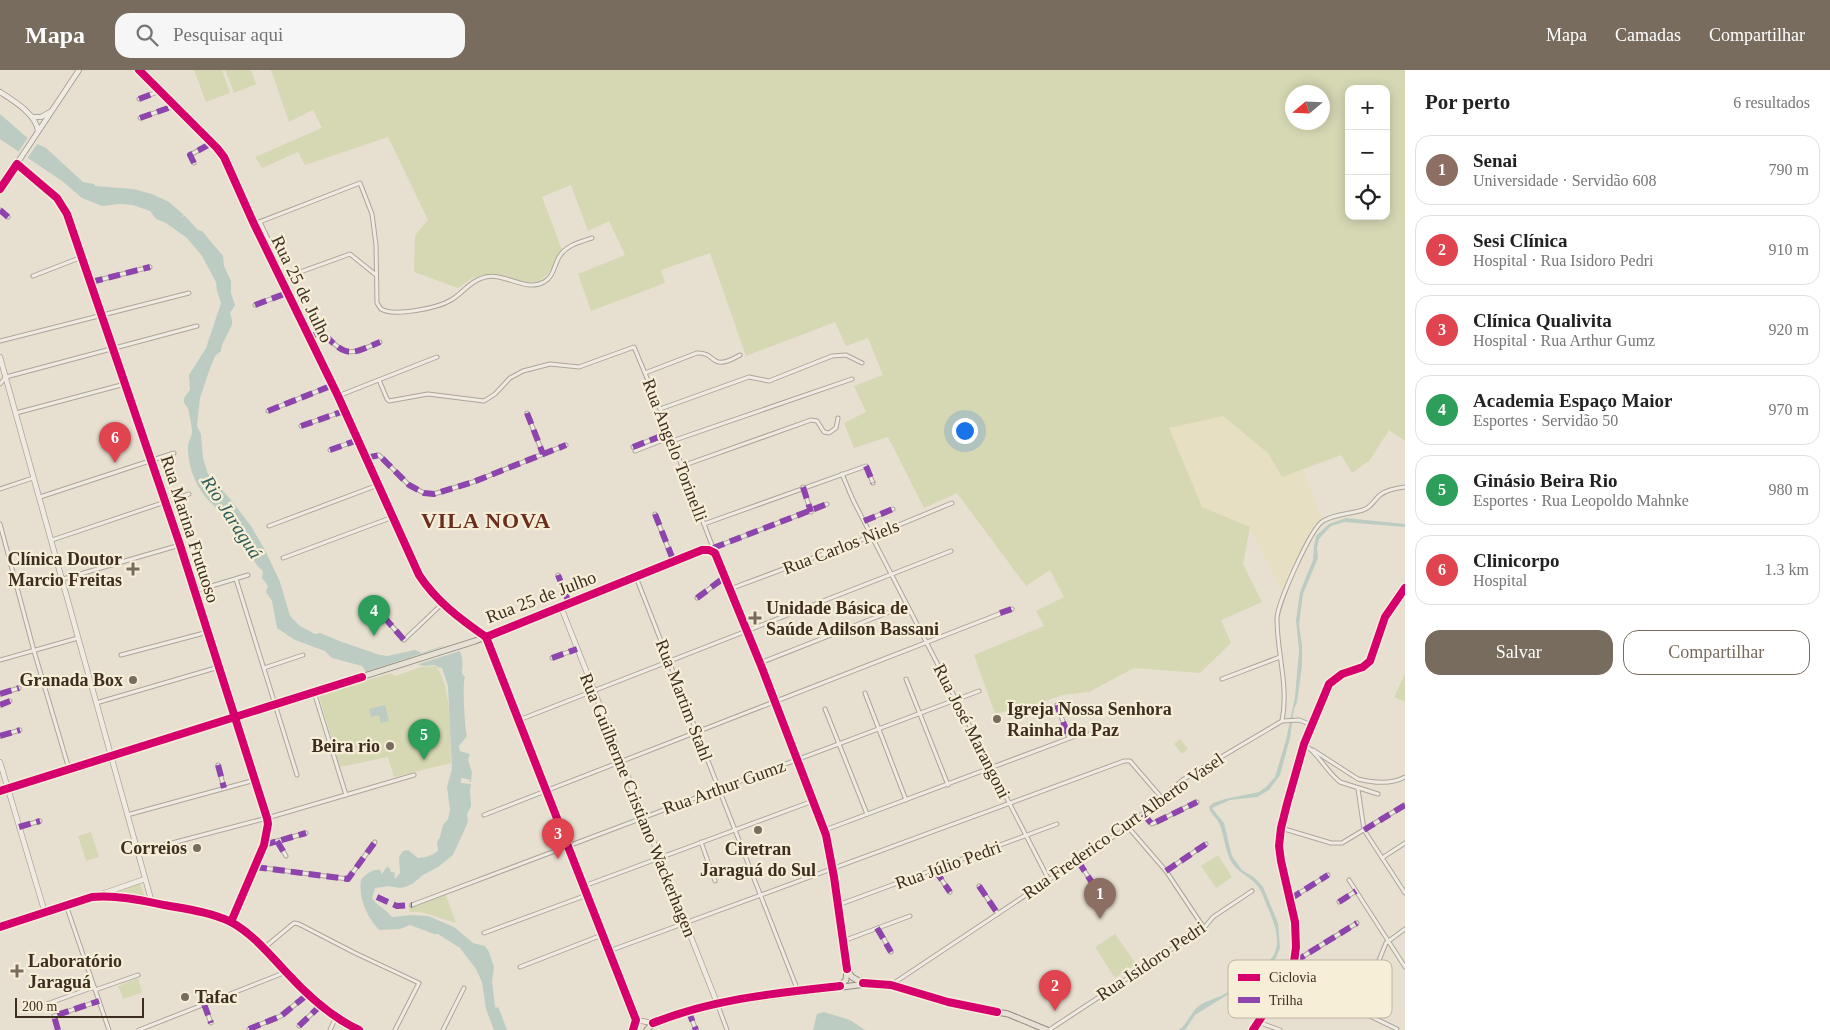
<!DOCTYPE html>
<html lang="pt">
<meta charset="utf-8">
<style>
body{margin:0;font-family:Georgia,serif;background:#f6f6f6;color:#222}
.controls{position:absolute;right:15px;top:15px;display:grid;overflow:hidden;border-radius:10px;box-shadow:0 2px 12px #0003}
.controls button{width:45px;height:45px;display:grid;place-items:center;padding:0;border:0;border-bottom:1px solid #e0e0e0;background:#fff;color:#222;font:25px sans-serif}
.compass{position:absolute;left:1285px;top:15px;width:45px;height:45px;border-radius:50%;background:#fff;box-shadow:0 2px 12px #0003;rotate:251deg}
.scale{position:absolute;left:15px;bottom:12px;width:129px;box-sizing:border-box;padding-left:5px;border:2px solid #3d2e20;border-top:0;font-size:14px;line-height:18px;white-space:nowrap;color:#3d2e20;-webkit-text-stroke:4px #f7eed8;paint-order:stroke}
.you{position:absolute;left:964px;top:360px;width:18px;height:18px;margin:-12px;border:4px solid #fff;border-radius:50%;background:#1a73e8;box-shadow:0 0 0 8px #1a73e833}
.badge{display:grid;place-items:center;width:32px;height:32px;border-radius:50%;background:#786c5e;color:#fff;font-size:16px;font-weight:700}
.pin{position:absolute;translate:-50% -41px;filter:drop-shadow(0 1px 2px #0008)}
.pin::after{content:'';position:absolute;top:26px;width:18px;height:15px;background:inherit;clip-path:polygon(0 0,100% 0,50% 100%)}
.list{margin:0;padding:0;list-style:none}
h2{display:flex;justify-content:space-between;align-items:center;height:65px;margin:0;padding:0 20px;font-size:21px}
h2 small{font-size:16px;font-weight:400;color:#767676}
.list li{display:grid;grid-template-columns:32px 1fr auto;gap:15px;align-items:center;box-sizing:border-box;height:70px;margin:0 10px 10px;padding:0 10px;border:1px solid #e0e0e0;border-radius:15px}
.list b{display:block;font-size:19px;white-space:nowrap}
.list p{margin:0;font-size:16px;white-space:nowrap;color:#767676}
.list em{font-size:16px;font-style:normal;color:#767676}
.actions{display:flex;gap:10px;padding:15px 20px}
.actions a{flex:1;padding:11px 0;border:1px solid #786c5e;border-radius:15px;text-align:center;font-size:18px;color:#786c5e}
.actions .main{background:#786c5e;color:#fff}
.icon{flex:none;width:28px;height:28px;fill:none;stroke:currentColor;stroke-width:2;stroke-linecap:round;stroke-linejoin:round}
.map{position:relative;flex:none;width:1405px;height:960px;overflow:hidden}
header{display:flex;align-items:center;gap:30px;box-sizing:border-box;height:70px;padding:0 25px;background:#786c5e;color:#fff}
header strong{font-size:24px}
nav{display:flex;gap:28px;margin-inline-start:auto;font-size:18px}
.search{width:350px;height:45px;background:#f6f6f6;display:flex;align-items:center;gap:12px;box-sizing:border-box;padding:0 18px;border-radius:15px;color:#767676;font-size:19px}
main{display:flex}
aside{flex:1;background:#fff}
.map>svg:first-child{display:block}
</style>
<header>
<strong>Mapa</strong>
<div class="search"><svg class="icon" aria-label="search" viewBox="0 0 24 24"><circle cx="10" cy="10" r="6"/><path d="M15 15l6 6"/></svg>Pesquisar aqui</div>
<nav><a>Mapa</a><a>Camadas</a><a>Compartilhar</a></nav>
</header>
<main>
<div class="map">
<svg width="1405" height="960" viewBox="0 0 1405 960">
<rect width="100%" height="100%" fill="#e7e0d1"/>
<polygon fill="#e6dfc2" points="1223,346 1268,383 1282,407 1303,399 1322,449 1315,455 1282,522 1250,457 1202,437 1168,358"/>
<g fill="#d6d7b3" fill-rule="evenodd">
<polygon points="194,0 222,0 230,23 206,32"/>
<polygon points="225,0 251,0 256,14 234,23"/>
<path d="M271,0h1134v371l-16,-11 -19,30 -18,13 -11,-18 -59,22 -14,-24 -45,-37 -54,12 33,79 48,20 -7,37 19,38 -41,18 10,23 -31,30 -66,-5 -45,24 -27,3 -20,7 -47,12 -21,-59 70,-29 -8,-15 28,-14 -14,-27 -24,16 -69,-93 -33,15 -36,-71 -34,11 -10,-25 22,-11 -12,-26 29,-11 -15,-37 -22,8 -11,-24 -89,34 -36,-103 -49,17 4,13 -74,28 -13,-37 47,-19 -16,-34 -21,10 -17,-46 -29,12 20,53c-6,9 -11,23 -20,29 -12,10 -46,-8 -64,-3 -7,2 -14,8 -20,12l-44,-16 1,-37 13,-15 -40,-83 -83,28 -7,-13 -36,16 -7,-11 67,-29 -9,-18 -24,12zM1349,19h37v127h-37zM1292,22h30v30h-30z"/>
<path d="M436,596c16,19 14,73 15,97l-57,14 -6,-20 -48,10 -21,-71 71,-23 5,3 26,-9z"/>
<polygon points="1405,604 1405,632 1394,627"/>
<polygon points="1180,669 1188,679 1182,684 1174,674"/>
<polygon points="91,762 99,787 86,791 78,766"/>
<polygon points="1218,785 1232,807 1216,818 1201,796"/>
<polygon points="140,813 145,827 135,823 115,822"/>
<polygon points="445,823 456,853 421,842 410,842 408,835"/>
<polygon points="1115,864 1136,894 1115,908 1095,877"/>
<polygon points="138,908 142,923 123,929 118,916"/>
</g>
<g fill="#bcccc2">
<path d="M0,44l31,27 15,7 37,34 11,2 1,2 38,3 19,5 17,8 15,13 -3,2 4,-1 13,14 4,1 21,25 1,10 7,15v12l4,12 -5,8 2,7v5l-10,20 -1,6 -6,5 -6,15 -9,27 -3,28 4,8 2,24 5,16 23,26 20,26 15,26 14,30 10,34 10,10 15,8 5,-1 22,9 38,13 7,1 28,-6 7,3c14,-5 37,-16 40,5 1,5 0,11 0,16l3,3c-3,7 0,52 2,59l-8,10 1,5 10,3 -2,6 4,12 -1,10h-2l1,-2 -8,-2 -1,2v3l10,1 -1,6 1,16 -4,8 1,8 -15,33 -15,12 -15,8 -11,9 -7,3 -5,1 -11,-2 -14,2 -3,10c5,8 14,11 20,19l20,-2 16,1 26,11 19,16 12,3 4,6 5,15 -2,14 3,26 2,1 1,-2 9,24h-13l-8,-21 -4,-27 -6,-13 -16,-21 -22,-14h-4l-24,-9 -10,4 -21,1c-11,-12 -21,-31 -18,-50 3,-5 13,-12 19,-10l2,4 4,-6 3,-1 2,5 5,1 -2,1 1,5 5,-6 -1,-16 4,-6 5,-1 10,8 9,-1 4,-3 -1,2 8,-5 -1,-9 3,-5 3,-12 5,-6 2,-9 -3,-23 5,-18 -4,-83 -6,-18 -2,-1 1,2 -6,-4 -12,1 -5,-2 -33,10 -19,-2 -4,-6 -30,-8 -7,-7 -30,-11 -18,-12 -5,-27 -6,-9 2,-6 -6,-8 1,-7c-8,-6 -9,-11 -13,-20 -7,-14 -20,-20 -24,-37 -24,-13 -38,-40 -38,-67 0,-6 4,-10 4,-15 0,-5 -2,-13 -3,-19 -1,-11 -12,-8 1,-23l-1,-15 17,-27 15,-45 -4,-12 -1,-9 -14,-26 -15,-18 -21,-15 -10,-4 -6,-8 -17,-6 -13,-1 -18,2 -20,-8 -20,-17 -62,-42z"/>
<path d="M1346,448l59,6v3l-61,-5 -13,4 -12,13 -2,9 1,10 -15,36 -4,31 3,20v21l-5,36 -3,7 -4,29 -10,37 -11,15 -12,7 -27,3 -18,8 12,15 8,33 10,14 13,8 8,9 15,36 2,25 -4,10 -12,14 -69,43 -10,15h-7c10,-5 12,-18 22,-25 6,-4 14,-6 21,-9 11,-5 41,-27 49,-36 14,-15 4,-38 -3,-54 -3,-8 -6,-17 -12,-23 -8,-8 -17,-11 -23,-20 -8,-13 -7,-27 -13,-40 -3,-6 -9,-9 -10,-16l4,-4 12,-4 34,-7 7,-5 9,-10 11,-37 9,-43 4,-47 -3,-30 4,-28 13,-32 1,-15 2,-9 13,-12z"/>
<polygon points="385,635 389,651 381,653 379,645 371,647 369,639"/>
<polygon points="824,942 850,950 865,960 813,960 817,944"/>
</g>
<g fill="#e7e0d1">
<polygon points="29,66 38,73 26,90 17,84"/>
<polygon points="455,573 459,574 463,580 378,607 369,606 364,602"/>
</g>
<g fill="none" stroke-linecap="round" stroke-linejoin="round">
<defs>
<g id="minor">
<polyline points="139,29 160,21"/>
<polyline points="140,48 174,36"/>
<polyline points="194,93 190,85 212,73"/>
<polyline points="0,140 8,147"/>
<polyline points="260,152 270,173"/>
<path d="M254,154l106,-41 12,31 4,31 1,58 4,6c13,8 57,-1 70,-9 11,-6 18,-18 31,-22 21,-8 42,15 62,4 9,-5 10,-15 14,-23 6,-13 21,-17 34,-21"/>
<polyline points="33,206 82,187"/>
<polyline points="281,209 350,184 376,205"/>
<polyline points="91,212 150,197"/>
<polyline points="255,235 287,223"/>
<path d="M309,267l9,-4h5c24,26 28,21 57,9"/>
<polyline points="0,271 189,223"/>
<path d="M645,303l52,-20c21,-1 12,20 43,2"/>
<polyline points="6,307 197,256"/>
<polyline points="379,310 387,329 389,331 428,324 484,331 495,324 510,308 523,301 550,294 579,297 634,277 660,339 715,483"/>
<polyline points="0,314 5,308"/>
<polyline points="338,326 437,287"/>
<polyline points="660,339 749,307 769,311 832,286 846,285 862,293"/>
<polyline points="268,341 333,315"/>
<polyline points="16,343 125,314"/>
<polyline points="527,343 543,384"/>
<polyline points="301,356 344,341"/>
<polyline points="672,371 852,309"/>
<polyline points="633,377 669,363"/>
<polyline points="330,380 358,370"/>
<polyline points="635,381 671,367"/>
<polyline points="366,388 379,385 409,415 424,423 434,424 473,412 566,375"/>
<polyline points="682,396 811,350 817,351 824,362 829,363 836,358 838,348"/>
<polyline points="842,404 853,430 1049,810"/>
<polyline points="803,417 811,442"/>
<polyline points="0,419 33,408"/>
<polyline points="40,427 174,383"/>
<polyline points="655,444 673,491"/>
<polyline points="864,451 893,439"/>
<polyline points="0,454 34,581 69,699"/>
<polyline points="704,454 866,396 873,413"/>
<polyline points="269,456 378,415"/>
<polyline points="52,470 189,424"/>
<polyline points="713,478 827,434"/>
<polyline points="283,488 393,447"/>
<polyline points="558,505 569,533"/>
<polyline points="636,507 798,921"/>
<polyline points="63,509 180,475"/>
<polyline points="236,509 297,705"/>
<polyline points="730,519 877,464 952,433"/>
<polyline points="195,521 248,505"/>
<polyline points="697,528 724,508"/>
<polyline points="384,547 404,570 442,534"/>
<polyline points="121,585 208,562"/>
<polyline points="552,588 577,579"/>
<polyline points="0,590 78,568"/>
<polyline points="760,593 907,535"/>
<polyline points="264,598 303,585"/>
<polyline points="906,609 948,715"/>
<polyline points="1222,609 1280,587"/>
<polyline points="314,622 346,725"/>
<polyline points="865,623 906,730"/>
<polyline points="0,624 19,618"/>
<polyline points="96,633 219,597"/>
<polyline points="0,635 10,631"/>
<polyline points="1057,635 1069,668"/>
<polyline points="825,639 867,744"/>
<polyline points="519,650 951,481"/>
<path d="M1282,651c7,-35 -5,-67 -5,-102 0,-15 34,-91 46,-98 12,-7 27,-7 40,-11 8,-2 11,-10 17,-15 6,-5 17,-7 25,-8"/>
<polyline points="0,666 20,660"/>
<path d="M1304,674c15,10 22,27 36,38l38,12"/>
<path d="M1313,680l45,29c16,4 33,6 47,-2"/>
<polyline points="218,695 224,718"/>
<polyline points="1358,719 1364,760 1405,823"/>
<polyline points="1143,744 1152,754 1197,732"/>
<polyline points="127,745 255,710"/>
<polyline points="484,745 1012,539"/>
<polyline points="19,757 40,751"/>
<polyline points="1128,757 1166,801 1204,858"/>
<polyline points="1281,758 1331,773 1342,773 1405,735"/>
<polyline points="825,760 1086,662"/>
<polyline points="277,771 286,786"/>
<polyline points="701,772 715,811"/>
<polyline points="264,775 306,763"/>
<polyline points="138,782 267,748 414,705"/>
<polyline points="1382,788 1405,773"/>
<polyline points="1078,791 1093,814"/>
<polyline points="256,797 348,809 375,772"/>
<polyline points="935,800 950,822"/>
<polyline points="1166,801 1206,774"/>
<polyline points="1349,810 1405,897"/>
<polyline points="584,816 813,731"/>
<polyline points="979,816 998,844"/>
<polyline points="1290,829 1328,805"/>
<polyline points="1339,832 1356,821"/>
<polyline points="66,835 109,960"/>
<polyline points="412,835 979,621"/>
<polyline points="838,835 1057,754"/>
<polyline points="878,858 891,882"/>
<polyline points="484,863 587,825"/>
<polyline points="843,871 910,846"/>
<polyline points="264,878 294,853 299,854 355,883 419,913 395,960"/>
<polyline points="609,881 1124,691 1130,691 1161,727"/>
<polyline points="1294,892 1357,853"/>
<polyline points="520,897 602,865"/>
<polyline points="1288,907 1397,959"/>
<polyline points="891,915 1122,761 1184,709 1282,651 1299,650 1312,655"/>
<polyline points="95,920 138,905"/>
<polyline points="717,933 727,960"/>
<polyline points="47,934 94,917"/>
<polyline points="204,934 211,953"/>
<polyline points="688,940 696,960"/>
<polyline points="1359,940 1386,873 1405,859"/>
<polyline points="1258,952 1280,960"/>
<polyline points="299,956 321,935"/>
<polyline points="249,959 281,946 308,924"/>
<polyline points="58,960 54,946 99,931"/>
<polyline points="139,960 286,902"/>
<polyline points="330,960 336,947"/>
<polyline points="443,960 464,918"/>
<polyline points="1049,960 1204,858 1213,847 1252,821"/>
</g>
<g id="tertiary">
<path d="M17,94l40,34 10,16 113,331 87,273c4,29 -24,77 -36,104"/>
<polyline points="0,287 152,833"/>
<polyline points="561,537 717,933"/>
<polyline points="0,692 45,843"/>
<polyline points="96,826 145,809"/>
<polyline points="1253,960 1288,907 1294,892 1296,877 1295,852 1281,791 1279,776 1281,758 1287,734 1304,674 1329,614 1342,604 1363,597 1370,591 1385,547 1405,518"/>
</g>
<g id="secondary">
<path d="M139,0l78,78 7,9 30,67 84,172 81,179c17,26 41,44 67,62l150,383"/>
<path d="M0,22c14,9 36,22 38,39"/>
<polyline points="32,47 41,47 50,42"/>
<polyline points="0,119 79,0"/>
<polyline points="636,950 653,953"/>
<polyline points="633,960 636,950"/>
</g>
<g id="primary">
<polyline points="0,721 475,571 702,480 709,480 715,483 762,598 826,765 834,807 847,899 846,910 840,916"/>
<path d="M0,857l92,-30c25,-2 48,3 72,8 22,4 46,7 67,17 22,12 39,33 56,51 21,23 44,44 72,57"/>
<polyline points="847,900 852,907 862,913"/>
<polyline points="647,960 653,953 677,943 717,933 874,913 908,919 955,934 1008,944 1047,960"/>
</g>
</defs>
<use href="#minor" stroke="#ada599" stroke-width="5"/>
<use href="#tertiary" stroke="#ada599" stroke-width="6"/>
<use href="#secondary" stroke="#9c958a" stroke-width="6"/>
<use href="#primary" stroke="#928b80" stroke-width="7"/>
<use href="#minor" stroke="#efebe3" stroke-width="3"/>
<use href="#tertiary" stroke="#efebe3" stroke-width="4.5"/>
<use href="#secondary" stroke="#efebe3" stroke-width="4.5"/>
<use href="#primary" stroke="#e6e1d4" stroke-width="5"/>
<g stroke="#8e44ad" stroke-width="6" stroke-dasharray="12 6" stroke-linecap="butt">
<polyline points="139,29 160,21"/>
<polyline points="140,48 174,36"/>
<polyline points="194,93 190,85 212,73"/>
<polyline points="0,140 8,147"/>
<polyline points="91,212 150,197"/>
<polyline points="255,235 287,223"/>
<path d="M309,268l9,-5h5c24,26 28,21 57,9"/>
<polyline points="268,341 333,315"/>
<polyline points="527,343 543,384"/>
<polyline points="301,356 344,341"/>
<polyline points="633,377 669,363"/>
<polyline points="330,380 358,370"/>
<polyline points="366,388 379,385 409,415 424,423 434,424 473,412 566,375"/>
<polyline points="866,396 873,413"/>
<polyline points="803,417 811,442"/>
<polyline points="655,444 674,492"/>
<polyline points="864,451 893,439"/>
<polyline points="713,478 827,434"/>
<polyline points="558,505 569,533"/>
<polyline points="697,528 725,507"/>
<polyline points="1000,543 1012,539"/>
<polyline points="384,547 404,570"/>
<polyline points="552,588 577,579"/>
<polyline points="0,624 19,618"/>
<polyline points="0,635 10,631"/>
<polyline points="1057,635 1069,668"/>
<polyline points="0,666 20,660"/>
<polyline points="218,695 224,718"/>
<polyline points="1143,744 1152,754 1197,732"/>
<polyline points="19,757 40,751"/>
<polyline points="1364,760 1405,735"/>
<polyline points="277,771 286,786"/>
<polyline points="264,775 306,763"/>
<polyline points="1078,791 1093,814"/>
<polyline points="255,797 348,809 375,772"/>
<polyline points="935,800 950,822"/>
<polyline points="1166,801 1206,774"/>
<polyline points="979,816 998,844"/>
<polyline points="377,827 397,836 412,835"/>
<polyline points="1290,829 1328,805"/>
<polyline points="1339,832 1356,821"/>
<polyline points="877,858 891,882"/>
<polyline points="1294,892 1357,853"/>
<polyline points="204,934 211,953"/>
<polyline points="688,940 696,960"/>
<polyline points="299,956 321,935"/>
<polyline points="249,959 281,946 308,924"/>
<polyline points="58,960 54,946 99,931"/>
</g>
<defs>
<g id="cycleway">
<path d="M139,0l78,78 7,9 30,67 84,172 81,179c17,26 41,44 67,62"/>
<polyline points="0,119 17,94 57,128 67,144 180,475 267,748 268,754 264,775 231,852"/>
<polyline points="486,567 702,480 709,480 715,483 762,598 826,765 834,807 847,899"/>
<polyline points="486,567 636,950 633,960"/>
<polyline points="0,721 362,607"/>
<path d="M0,857l92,-30c25,-2 48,3 72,8 22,4 46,7 67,17 22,12 39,33 56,51 21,23 44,44 72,57"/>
<polyline points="863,913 891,915 948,932 997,942"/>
<path d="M653,953c60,-24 123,-30 187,-37"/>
<polyline points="1253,960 1288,907 1294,892 1296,877 1295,852 1281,791 1279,776 1281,758 1287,734 1304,674 1329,614 1342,604 1363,597 1370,591 1385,547 1405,518"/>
</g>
</defs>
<use href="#cycleway" stroke="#f7eed8" stroke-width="11"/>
<use href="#cycleway" stroke="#d6006c" stroke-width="8"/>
</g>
<g fill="#786c5e" stroke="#f7eed8" stroke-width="2">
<path d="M130.5 491.5h5v5h5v5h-5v5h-5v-5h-5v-5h5z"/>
<path d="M752.5 540.5h5v5h5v5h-5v5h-5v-5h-5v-5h5z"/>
<circle cx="133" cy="610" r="5"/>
<circle cx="997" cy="649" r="5"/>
<circle cx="390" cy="676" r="5"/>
<circle cx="758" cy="760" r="5"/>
<circle cx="197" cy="778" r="5"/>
<path d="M14.5 893.5h5v5h5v5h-5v5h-5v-5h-5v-5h5z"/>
<circle cx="185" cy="927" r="5"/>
</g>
<g text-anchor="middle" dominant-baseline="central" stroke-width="4.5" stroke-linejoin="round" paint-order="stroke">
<g font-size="18" fill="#3d2e20" stroke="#f7eed8">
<text transform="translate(302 219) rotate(64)">Rua 25 de Julho</text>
<text transform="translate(675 380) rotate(69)">Rua Angelo Torinelli</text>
<text transform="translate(190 459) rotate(72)">Rua Marina Frutuoso</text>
<text transform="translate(841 477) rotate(-21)">Rua Carlos Niels</text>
<text transform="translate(541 527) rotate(-21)">Rua 25 de Julho</text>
<text transform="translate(684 630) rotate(69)">Rua Martim Stahl</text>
<text transform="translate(972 661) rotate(63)">Rua José Marangoni</text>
<text transform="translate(724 717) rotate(-20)">Rua Arthur Gumz</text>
<text transform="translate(638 735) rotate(68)">Rua Guilherme Cristiano Wackerhagen</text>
<text transform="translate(1123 756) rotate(-35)">Rua Frederico Curt Alberto Vasel</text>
<text transform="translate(948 795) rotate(-20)">Rua Júlio Pedri</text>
<text transform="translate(1151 891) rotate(-34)">Rua Isidoro Pedri</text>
</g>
<g font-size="18" font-weight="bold" fill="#3d2e20" stroke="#f7eed8" text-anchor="end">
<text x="122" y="489">Clínica Doutor<tspan x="122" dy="21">Marcio Freitas</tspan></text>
<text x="766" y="538" text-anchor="start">Unidade Básica de<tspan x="766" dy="21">Saúde Adilson Bassani</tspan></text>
<text x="123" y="610">Granada Box</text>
<text x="1007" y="639" text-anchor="start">Igreja Nossa Senhora<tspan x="1007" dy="21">Rainha da Paz</tspan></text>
<text x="380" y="676">Beira rio</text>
<text x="187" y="778">Correios</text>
<text x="758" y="779" text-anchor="middle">Ciretran<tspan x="758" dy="21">Jaraguá do Sul</tspan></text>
<text x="28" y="891" text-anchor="start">Laboratório<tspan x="28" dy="21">Jaraguá</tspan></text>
<text x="195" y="927" text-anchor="start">Tafac</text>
</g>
<g font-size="19" font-style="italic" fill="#2f5d5a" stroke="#f7eed8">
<text transform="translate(232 447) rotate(57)">Rio Jaraguá</text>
</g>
<g font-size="22" font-weight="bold" letter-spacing="1" fill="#6b2e1e" stroke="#f7eed8">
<text x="486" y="450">VILA NOVA</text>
</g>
</g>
<rect x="1228" y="890" width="164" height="58" rx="8" fill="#f7eed8" stroke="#bfb4a1" stroke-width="1"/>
<rect x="1238" y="904" width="22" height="7" fill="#d6006c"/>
<rect x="1238" y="927" width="22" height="6" fill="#8e44ad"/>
<g font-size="14" fill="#3d2e20">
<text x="1269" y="912">Ciclovia</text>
<text x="1269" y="935">Trilha</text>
</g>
</svg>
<div class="controls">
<button>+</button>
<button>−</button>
<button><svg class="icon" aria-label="locate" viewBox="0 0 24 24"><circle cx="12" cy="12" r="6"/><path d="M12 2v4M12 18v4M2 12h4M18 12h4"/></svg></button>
</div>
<svg class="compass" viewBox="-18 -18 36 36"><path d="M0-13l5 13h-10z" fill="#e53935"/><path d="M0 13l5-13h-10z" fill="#767676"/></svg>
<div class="scale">200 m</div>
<div class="you"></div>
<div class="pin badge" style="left:1100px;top:849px;background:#8d6e63">1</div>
<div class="pin badge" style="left:1055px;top:941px;background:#e0444e">2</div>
<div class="pin badge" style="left:558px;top:789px;background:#e0444e">3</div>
<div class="pin badge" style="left:374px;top:566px;background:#2e9e5b">4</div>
<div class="pin badge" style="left:424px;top:690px;background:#2e9e5b">5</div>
<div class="pin badge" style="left:115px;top:393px;background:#e0444e">6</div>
</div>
<aside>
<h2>Por perto<small>6 resultados</small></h2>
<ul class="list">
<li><span class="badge" style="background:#8d6e63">1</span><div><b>Senai</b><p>Universidade · Servidão 608</p></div><em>790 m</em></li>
<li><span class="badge" style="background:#e0444e">2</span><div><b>Sesi Clínica</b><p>Hospital · Rua Isidoro Pedri</p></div><em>910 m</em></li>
<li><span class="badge" style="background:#e0444e">3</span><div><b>Clínica Qualivita</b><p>Hospital · Rua Arthur Gumz</p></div><em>920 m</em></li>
<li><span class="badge" style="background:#2e9e5b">4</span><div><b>Academia Espaço Maior</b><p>Esportes · Servidão 50</p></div><em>970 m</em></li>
<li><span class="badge" style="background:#2e9e5b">5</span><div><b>Ginásio Beira Rio</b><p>Esportes · Rua Leopoldo Mahnke</p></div><em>980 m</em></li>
<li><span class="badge" style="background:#e0444e">6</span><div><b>Clinicorpo</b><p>Hospital</p></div><em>1.3 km</em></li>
</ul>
<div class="actions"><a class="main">Salvar</a><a>Compartilhar</a></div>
</aside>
</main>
